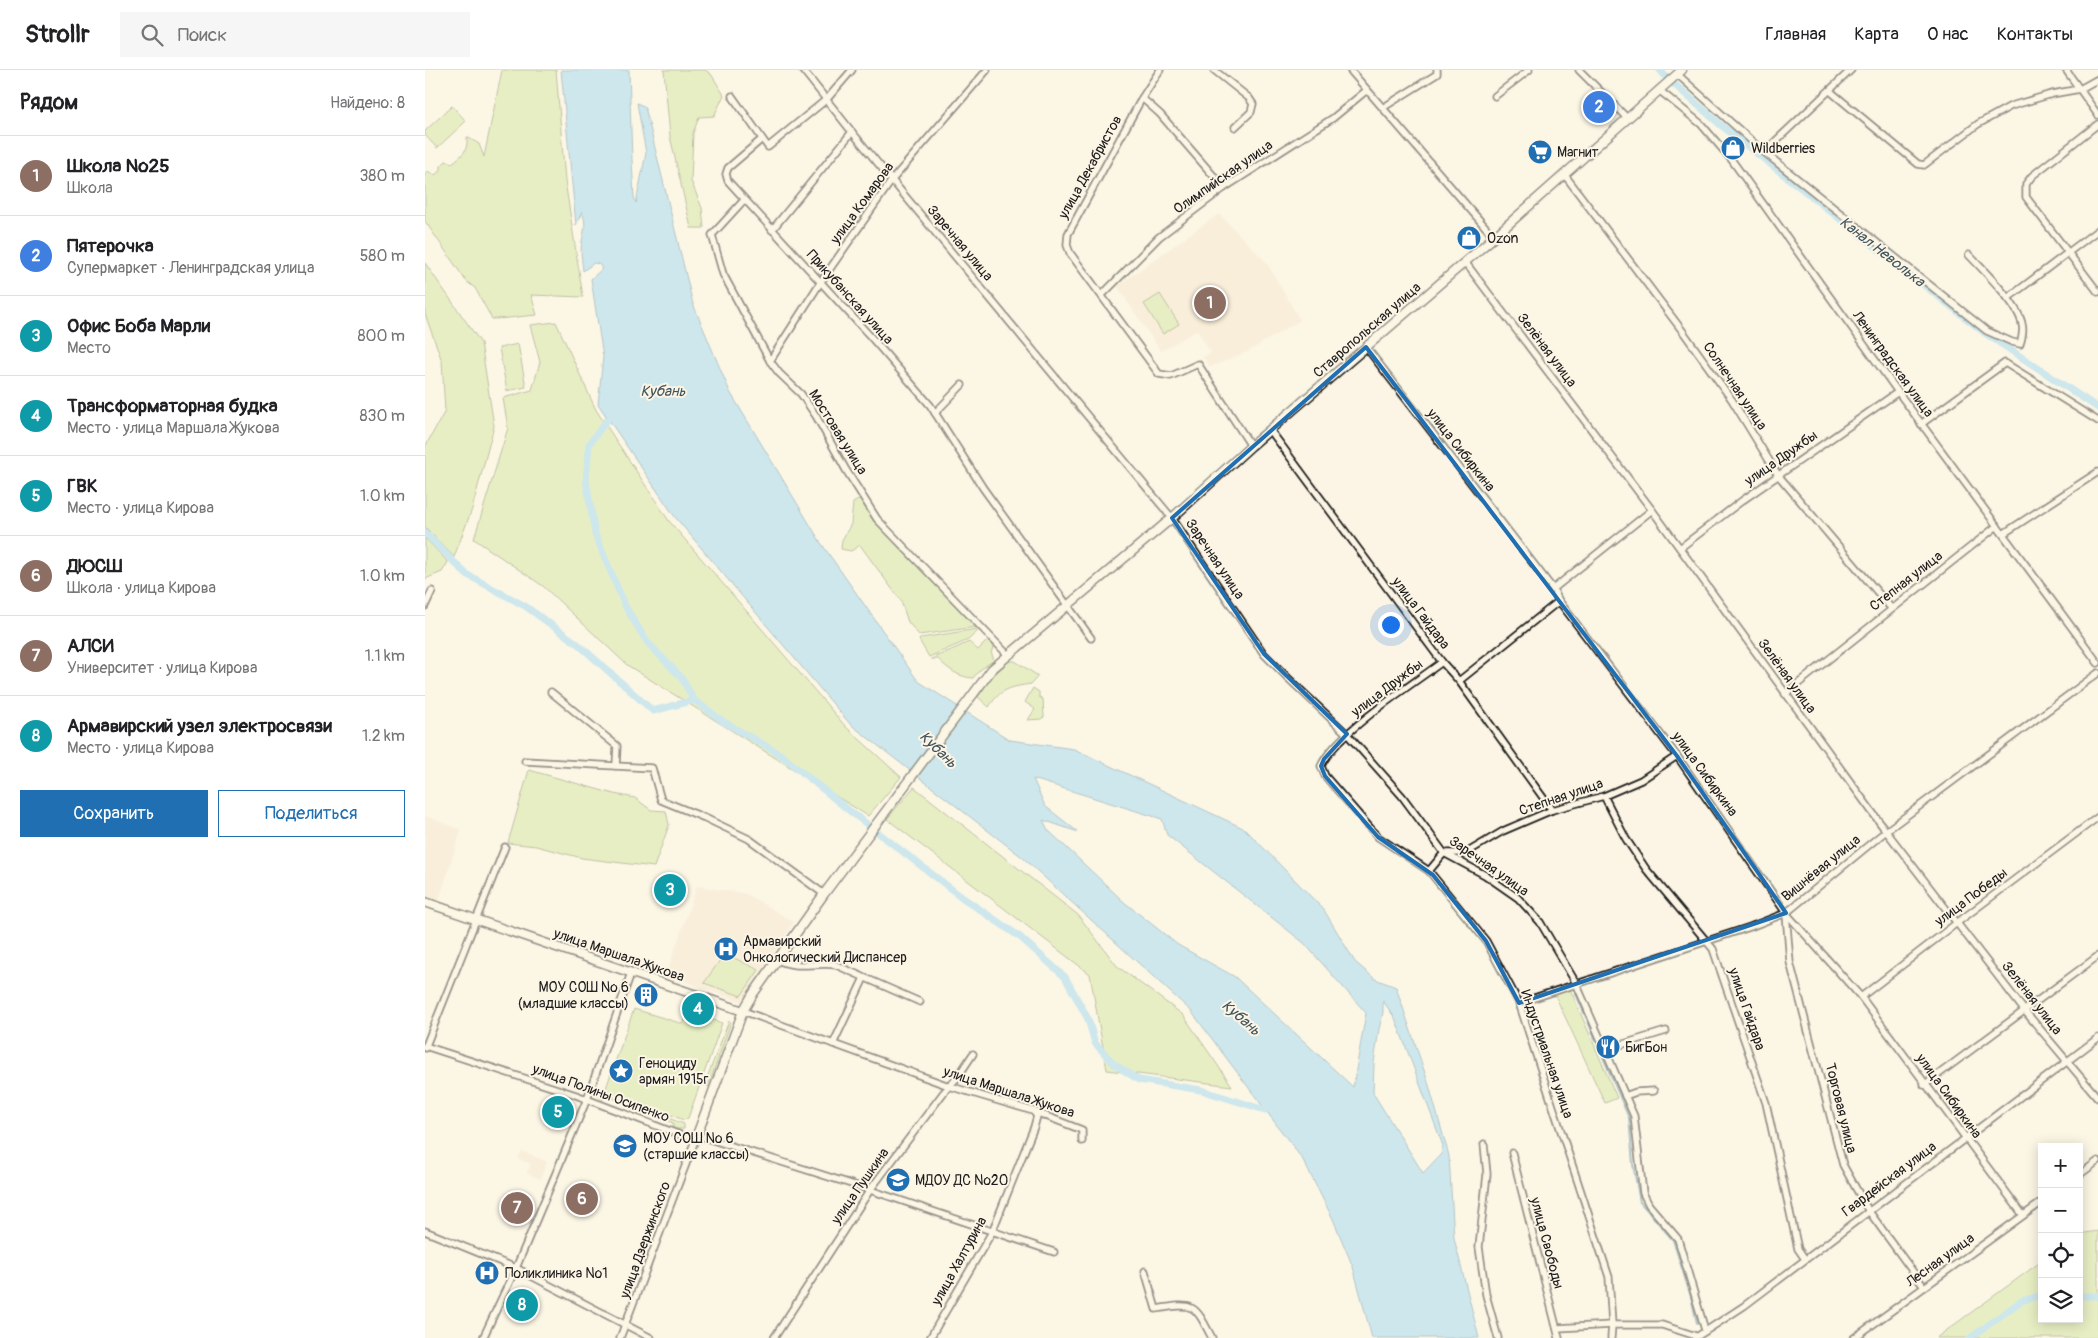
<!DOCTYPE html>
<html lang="ru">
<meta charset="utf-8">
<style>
body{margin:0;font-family:Pangolin,sans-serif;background:#f6f6f6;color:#202124}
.controls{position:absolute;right:15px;bottom:15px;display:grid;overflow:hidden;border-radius:0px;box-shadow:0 2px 12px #0003}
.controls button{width:45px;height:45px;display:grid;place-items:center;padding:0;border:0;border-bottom:1px solid #e0e0e0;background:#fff;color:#202124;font:25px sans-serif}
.you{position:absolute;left:965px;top:554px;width:18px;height:18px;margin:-12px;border:4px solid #fff;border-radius:50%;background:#1a73e8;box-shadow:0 0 0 8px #1a73e833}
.badge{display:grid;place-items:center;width:32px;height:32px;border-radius:50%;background:#1f6fb2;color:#fff;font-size:16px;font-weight:700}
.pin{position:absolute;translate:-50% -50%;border:2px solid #fff;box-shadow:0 1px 5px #0006}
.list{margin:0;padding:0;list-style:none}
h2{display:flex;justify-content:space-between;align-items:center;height:65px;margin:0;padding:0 20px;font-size:21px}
h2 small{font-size:16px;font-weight:400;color:#757577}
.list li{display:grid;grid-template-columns:32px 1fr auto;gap:15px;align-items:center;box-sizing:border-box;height:80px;padding:0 20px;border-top:1px solid #e0e0e0}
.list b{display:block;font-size:19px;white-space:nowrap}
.list p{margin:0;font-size:16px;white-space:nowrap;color:#757577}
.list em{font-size:16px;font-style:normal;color:#757577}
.actions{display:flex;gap:10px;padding:15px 20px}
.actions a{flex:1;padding:11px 0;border:1px solid #1f6fb2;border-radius:0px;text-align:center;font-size:18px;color:#1f6fb2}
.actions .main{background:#1f6fb2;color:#fff}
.icon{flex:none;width:28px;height:28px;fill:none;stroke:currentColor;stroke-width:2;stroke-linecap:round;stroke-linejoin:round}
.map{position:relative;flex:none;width:1673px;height:1268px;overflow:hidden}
header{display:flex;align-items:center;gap:30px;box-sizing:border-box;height:70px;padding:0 25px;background:#fff;border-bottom:1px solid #e0e0e0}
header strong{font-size:24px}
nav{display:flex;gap:28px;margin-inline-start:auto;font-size:18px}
.search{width:350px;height:45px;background:#f6f6f6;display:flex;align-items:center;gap:12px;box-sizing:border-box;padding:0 18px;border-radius:0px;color:#757577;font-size:19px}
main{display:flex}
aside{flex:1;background:#fff}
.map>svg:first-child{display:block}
</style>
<header>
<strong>Strollr</strong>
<div class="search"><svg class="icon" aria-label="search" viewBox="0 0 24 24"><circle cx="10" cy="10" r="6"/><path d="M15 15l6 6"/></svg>Поиск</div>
<nav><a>Главная</a><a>Карта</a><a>О нас</a><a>Контакты</a></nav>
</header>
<main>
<aside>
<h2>Рядом<small>Найдено: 8</small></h2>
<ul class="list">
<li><span class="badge" style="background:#8d6e63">1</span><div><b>Школа №25</b><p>Школа</p></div><em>380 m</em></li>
<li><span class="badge" style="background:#3f7fe0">2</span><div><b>Пятерочка</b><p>Супермаркет · Ленинградская улица</p></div><em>580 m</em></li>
<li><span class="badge" style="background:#0f9aa8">3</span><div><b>Офис Боба Марли</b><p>Место</p></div><em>800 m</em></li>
<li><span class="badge" style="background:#0f9aa8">4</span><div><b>Трансформаторная будка</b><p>Место · улица Маршала Жукова</p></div><em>830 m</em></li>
<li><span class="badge" style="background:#0f9aa8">5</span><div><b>ГВК</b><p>Место · улица Кирова</p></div><em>1.0 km</em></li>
<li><span class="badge" style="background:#8d6e63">6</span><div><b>ДЮСШ</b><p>Школа · улица Кирова</p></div><em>1.0 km</em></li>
<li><span class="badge" style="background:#8d6e63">7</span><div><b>АЛСИ</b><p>Университет · улица Кирова</p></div><em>1.1 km</em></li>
<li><span class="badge" style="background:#0f9aa8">8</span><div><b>Армавирский узел электросвязи</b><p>Место · улица Кирова</p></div><em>1.2 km</em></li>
</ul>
<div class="actions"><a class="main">Сохранить</a><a>Поделиться</a></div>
</aside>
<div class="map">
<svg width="1673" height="1268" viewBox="0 0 1673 1268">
<rect width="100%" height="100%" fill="#fcf5e5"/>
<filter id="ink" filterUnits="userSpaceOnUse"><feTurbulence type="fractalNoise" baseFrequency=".02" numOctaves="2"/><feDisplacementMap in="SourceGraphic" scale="10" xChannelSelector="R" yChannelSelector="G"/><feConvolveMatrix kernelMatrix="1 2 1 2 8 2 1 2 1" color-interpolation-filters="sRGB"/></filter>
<g filter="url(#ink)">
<g fill="#f5e5cd">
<polygon points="794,144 841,192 875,250 822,282 785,297 778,287 786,283 772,260 736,281 692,216"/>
<polygon points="0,746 36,760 13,833 0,828"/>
<polygon points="272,816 321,824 369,852 317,932 241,905"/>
<polygon points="97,1081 122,1092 115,1109 102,1103 106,1094 93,1089"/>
</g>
<g fill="#d0e59a" stroke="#76805b">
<path d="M77,0h54l9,111 18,116 -52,-2 6,20c-15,1 -30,4 -45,4l-17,-31 -9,-7 -41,-60v-47l2,-3 8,4 6,-5v-4l5,-5 6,2c11,-8 16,-12 15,-26l12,7 5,13z"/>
<polygon points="239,0 280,0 286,4 299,25 289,46 274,47 268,63 266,111 277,138 279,158 266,158 245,66"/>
<polygon points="27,36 41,51 12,78 0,65 0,61"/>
<polygon points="0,193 56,273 69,356 47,439 29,487 0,457 0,377 20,341 17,291 0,244"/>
<polygon points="735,224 754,254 738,264 719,234"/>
<polygon points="131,252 171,340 244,451 421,657 476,707 443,746 202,595 118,516 49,469 83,358 78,328 107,320 115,292 105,255"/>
<polygon points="93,274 101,317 82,321 74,278"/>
<polygon points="436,428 448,450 551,557 494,565 483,552 476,531 435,475 426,481 416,479 417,470 426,454 428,433"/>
<polygon points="0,468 23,492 17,502 0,509"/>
<polygon points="552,559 554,560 543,570 504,587 494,570 496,568"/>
<path d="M562,571l5,2 2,5 -3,4 3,8 -14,10 -7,8c-15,-1 -25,-9 -35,-19h-7l38,-17 9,8z"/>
<path d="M584,591h6l23,15 -7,8c-21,3 -31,5 -42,23l-11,-10 14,-20z"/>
<polygon points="608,618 614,622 614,627 618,629 619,647 616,649 603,650 610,639 600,632"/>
<polygon points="104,700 189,724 210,728 226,740 241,741 244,755 229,797 157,788 111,776 83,773"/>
<polygon points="489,717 653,845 692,896 758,945 807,1016 682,1000 665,904 462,749"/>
<polygon points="298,886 305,886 334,900 316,926 279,913"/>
<polygon points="1145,919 1192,1028 1180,1033 1130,925"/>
<polygon points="209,939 258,954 264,941 297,953 263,1048 259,1050 183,1021 181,1018"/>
<polygon points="304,951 306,952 283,1017 280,1013"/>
<polygon points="180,1024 259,1054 259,1059 248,1059 248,1053 182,1026 178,1030 174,1027"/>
<polygon points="1673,1161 1673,1268 1511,1268 1617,1191 1617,1249 1654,1249 1654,1164"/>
</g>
<path fill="#94d5f5" stroke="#648b9e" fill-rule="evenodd" d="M136,0h68l3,90 2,37 2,6 10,-50 -9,-50 8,4 48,197 37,88 91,151 97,138 92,59 64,9 171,80 79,81 31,52 20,17 21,8 32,95 21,74 5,82 25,100h-107l-19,-71 -20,-48 -30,-59 -112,-149 -169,-154 -172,-133 -175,-207 -77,-113 5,-47 -12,-78 11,-10 -3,-5 -5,-1 -11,8c-1,-10 -3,-20 -1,-30 2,-10 5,-18 0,-29l-6,13zM608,709l129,40 5,16 137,108 62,70 -13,74 -118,-110 -57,-32 -54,-43 -76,-72 -5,-10 35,12 -33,-26zM958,931l12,17 48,128 -2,8 -18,19 -50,-80 1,-30 5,-34 4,-16z"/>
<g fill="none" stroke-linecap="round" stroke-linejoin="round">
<polyline stroke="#648b9e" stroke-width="2" points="1148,917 1204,1048 1208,1094 1215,1132 1248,1170 1266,1227 1272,1253"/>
<g stroke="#94d5f5" stroke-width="7">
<polyline points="1235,0 1241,7"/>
<polyline points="1249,14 1297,56 1560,263 1673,338"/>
<polyline points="0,463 41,504 100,536 153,574 228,641 269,630 256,607 222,572 200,536 170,464 161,410 164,374 182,350"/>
<polyline points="269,630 299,652 355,684 421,738 538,828 595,867 640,907 663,949 670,973 689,994 714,1010 776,1020 840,1040"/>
<polyline points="1654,1226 1673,1226"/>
<polyline points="1545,1268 1596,1231 1617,1225"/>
</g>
<defs>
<g id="street">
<polyline points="378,0 427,62 747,448 839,584 863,608 922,664 977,726 1019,783 1060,805 1093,828 1115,852 1151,913 1209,1046 1218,1123 1224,1135 1253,1169 1280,1260"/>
<polyline points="735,0 717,28 643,164 642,175 645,183 734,304 746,306 773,294 826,376"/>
<polyline points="789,0 824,28 828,34 826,42 810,57"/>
<polyline points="925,0 1069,167"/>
<polyline points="1154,0 1202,48"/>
<polyline points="1641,0 1673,45"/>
<path d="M1252,4l87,78 223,179 25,11 8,2c2,-6 4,-13 2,-20 -3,-19 -39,-54 -53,-69"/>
<polyline points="1234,20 1276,54 1306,89 1473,322 1673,593"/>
<polyline points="1405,21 1493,94 1499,95 1553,54 1586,36 1627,24 1655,19 1673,9"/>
<polyline points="307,26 343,77 402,29 427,0"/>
<polyline points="1070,26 1104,0"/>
<polyline points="717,28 735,44 799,118"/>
<polyline points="959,37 1012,4 1012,0"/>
<polyline points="1673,54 1607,106 1601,114 1601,127 1673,222"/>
<polyline points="337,69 303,98 301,104 303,111 445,266 505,335 558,418 666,568"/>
<polyline points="1339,82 1426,0"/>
<polyline points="1139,104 1259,263 1307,330 1353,405 1466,538"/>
<polyline points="319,130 287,165 298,204 345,291 354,303 376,324 391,346 421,400 452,449 583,585"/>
<polyline points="347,160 427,62"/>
<polyline points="1040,192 1227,440 1461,761 1599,940 1673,1028"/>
<polyline points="677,225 734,167 799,118 908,48 942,20"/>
<polyline points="1583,228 1673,160"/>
<polyline points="941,277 1128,519 1134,531 1252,686 1361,843 1436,927 1598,1145"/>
<polyline points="345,291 395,213 467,110 562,0"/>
<polyline points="510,343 537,315"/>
<polyline points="1496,354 1580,293 1673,351"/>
<polyline points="845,360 1017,592 1034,611 1127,740"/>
<polyline points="1578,464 1673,402"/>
<polyline points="1255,478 1318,430 1473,322"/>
<polyline points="1128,519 1227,440"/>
<polyline points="0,536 7,521"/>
<path d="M1017,592c-32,24 -106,71 -121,104l4,10 53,61 51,34 57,70 33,62 90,274 3,48 -1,13"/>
<polyline points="1034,611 1134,531"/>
<polyline points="126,622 192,676 191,696"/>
<polyline points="1360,624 1572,456"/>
<polyline points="100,691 227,698 236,730 280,748 324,769 399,824"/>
<polyline points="1179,726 1201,769 1221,799 1288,879 1341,1033 1373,1179 1380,1189"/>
<polyline points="1004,801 1019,783 1041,783 1078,761 1127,740 1179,726 1216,710 1252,686"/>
<polyline points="1361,844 1365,892 1418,1095 1443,1140 1499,1217"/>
<path d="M351,889c18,11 40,3 60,6l84,37"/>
<polyline points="1436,927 1533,852 1673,747"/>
<polyline points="1094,933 1325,857 1361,843 1461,761 1673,603"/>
<polyline points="318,941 524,1016 608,1041 657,1060 657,1071"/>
<polyline points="408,974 439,908"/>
<polyline points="0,976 151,1025 258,1066 272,1065 445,1120 629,1182"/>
<polyline points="0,978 80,777"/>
<polyline points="1179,980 1241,961"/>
<polyline points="1499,1015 1673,886"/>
<polyline points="1200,1026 1211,1022 1229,1021"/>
<polyline points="1059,1074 1062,1104 1054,1177 1061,1225 1073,1268"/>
<polyline points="1087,1083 1134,1268"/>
<polyline points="1654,1105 1673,1091"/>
<polyline points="0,1161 91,1198 226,1268"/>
<path d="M720,1201l11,38c39,-6 38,-6 56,29"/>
<polyline points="1132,1258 1187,1255 1237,1255 1271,1266"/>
<polyline points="58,1268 91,1198 162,1029 206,903"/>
<polyline points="195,1268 272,1065"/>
<polyline points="349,1268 445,1120 519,1022 532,1008 548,984"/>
<polyline points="505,1268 567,1162 609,1057 612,1046 608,1041"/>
<polyline points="1270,1268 1319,1236 1673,968"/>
<polyline points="1429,1268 1617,1132"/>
</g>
<g id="secondary">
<polyline points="0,832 318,941"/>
<polyline points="272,1065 318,941 328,924 399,824 567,599 747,448 826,376 1069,167 1257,0"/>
</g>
</defs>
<use href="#street" stroke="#1c1c1c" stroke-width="9"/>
<use href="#secondary" stroke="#1c1c1c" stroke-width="11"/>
<use href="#street" stroke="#fcf5e5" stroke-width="5.5"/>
<use href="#secondary" stroke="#fcf5e5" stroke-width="8"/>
</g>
</g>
<path d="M0 0H1673V1268H0ZM941,277l311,409 109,157 -267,90 -33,-62 -53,-66 -55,-38 -53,-61 -4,-10 3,-7 23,-25 -83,-80 -92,-136z" fill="#fcf5e5" fill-opacity=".55" fill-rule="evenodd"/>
<path fill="none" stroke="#1f6fb2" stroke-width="4" stroke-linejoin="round" d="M941,277l311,409 109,157 -267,90 -33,-62 -53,-66 -55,-38 -53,-61 -4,-10 3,-7 23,-25 -83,-80 -92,-136z"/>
<defs>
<symbol id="shop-disc" viewBox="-11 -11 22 22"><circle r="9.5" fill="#1f6fb2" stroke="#fcf5e5"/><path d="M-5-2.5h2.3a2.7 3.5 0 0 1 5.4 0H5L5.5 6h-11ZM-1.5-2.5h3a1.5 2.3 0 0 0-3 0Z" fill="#fff"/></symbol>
<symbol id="supermarket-disc" viewBox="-11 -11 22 22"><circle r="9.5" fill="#1f6fb2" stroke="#fcf5e5"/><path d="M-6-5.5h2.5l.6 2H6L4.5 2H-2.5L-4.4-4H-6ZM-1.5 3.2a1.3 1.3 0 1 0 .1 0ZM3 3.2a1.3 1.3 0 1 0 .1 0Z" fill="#fff"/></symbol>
<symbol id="hospital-disc" viewBox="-11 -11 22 22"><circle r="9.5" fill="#1f6fb2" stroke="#fcf5e5"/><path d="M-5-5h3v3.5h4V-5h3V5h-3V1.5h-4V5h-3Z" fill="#fff"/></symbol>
<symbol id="building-disc" viewBox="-11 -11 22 22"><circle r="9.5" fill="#1f6fb2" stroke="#fcf5e5"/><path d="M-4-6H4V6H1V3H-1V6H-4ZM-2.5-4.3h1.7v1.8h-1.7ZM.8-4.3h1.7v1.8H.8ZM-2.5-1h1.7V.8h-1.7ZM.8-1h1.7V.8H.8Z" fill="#fff"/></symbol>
<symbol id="restaurant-disc" viewBox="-11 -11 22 22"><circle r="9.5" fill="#1f6fb2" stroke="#fcf5e5"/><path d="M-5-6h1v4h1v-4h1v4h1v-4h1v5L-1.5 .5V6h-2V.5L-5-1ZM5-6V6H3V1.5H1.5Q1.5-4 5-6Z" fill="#fff"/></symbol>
<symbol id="sight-disc" viewBox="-11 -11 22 22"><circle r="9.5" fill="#1f6fb2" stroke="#fcf5e5"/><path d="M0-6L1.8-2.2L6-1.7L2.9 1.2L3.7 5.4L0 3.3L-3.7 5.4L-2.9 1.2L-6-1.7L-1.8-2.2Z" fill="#fff"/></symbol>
<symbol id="school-disc" viewBox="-11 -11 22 22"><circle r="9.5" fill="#1f6fb2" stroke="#fcf5e5"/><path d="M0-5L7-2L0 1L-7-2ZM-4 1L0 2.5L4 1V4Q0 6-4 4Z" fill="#fff"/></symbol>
</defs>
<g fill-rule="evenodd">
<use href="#shop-disc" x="1294" y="64" width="28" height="28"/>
<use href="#supermarket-disc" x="1101" y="68" width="28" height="28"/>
<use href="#shop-disc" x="1030" y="154" width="28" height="28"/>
<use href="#hospital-disc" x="287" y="865" width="28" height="28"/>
<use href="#building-disc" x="207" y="911" width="28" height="28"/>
<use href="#restaurant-disc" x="1169" y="963" width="28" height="28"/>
<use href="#sight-disc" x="182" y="987" width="28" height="28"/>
<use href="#school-disc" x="186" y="1062" width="28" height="28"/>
<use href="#school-disc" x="459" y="1096" width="28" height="28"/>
<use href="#hospital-disc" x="48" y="1189" width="28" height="28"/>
</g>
<g text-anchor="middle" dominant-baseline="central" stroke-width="4" stroke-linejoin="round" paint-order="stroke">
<g font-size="14" fill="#1c1c1c" stroke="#fcf5e5" text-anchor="start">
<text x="1326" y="78">Wildberries</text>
<text x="1132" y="82">Магнит</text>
<text x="1062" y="168">Ozon</text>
<text x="318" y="871">Армавирский<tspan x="318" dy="16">Онкологический Диспансер</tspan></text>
<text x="204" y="917" text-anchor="end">МОУ СОШ № 6<tspan x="204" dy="16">(младшие классы)</tspan></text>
<text x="1200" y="977">БигБон</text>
<text x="214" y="993">Геноциду<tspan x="214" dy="16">армян 1915г</tspan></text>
<text x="218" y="1068">МОУ СОШ № 6<tspan x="218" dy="16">(старшие классы)</tspan></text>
<text x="490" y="1110">МДОУ ДС №20</text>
<text x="80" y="1203">Поликлиника №1</text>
</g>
<g font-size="14" fill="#1c1c1c" stroke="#fcf5e5">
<text transform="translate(665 97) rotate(-61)">улица Декабристов</text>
<text transform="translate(798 107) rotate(-35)">Олимпийская улица</text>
<text transform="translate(437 133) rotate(-54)">улица Комарова</text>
<text transform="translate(535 173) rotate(50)">Заречная улица</text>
<text transform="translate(425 227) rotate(48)">Прикубанская улица</text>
<text transform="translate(942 260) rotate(-41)">Ставропольская улица</text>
<text transform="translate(1122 280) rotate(53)">Зелёная улица</text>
<text transform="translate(1468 294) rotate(54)">Ленинградская улица</text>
<text transform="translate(1310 316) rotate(56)">Солнечная улица</text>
<text transform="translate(413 362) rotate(58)">Мостовая улица</text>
<text transform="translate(1036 380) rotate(52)">улица Сибиркина</text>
<text transform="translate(1356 388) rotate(-35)">улица Дружбы</text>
<text transform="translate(790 489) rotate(56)">Заречная улица</text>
<text transform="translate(1481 511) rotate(-38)">Степная улица</text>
<text transform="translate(996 543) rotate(53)">улица Гайдара</text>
<text transform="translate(1362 606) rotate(54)">Зелёная улица</text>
<text transform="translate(962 618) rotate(-37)">улица Дружбы</text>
<text transform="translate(1280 704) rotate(54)">улица Сибиркина</text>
<text transform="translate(1136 727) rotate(-19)">Степная улица</text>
<text transform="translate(1064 796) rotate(35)">Заречная улица</text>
<text transform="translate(1396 798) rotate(-39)">Вишнёвая улица</text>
<text transform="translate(1546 827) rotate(-37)">улица Победы</text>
<text transform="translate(194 885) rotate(19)">улица Маршала Жукова</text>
<text transform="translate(1607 928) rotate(52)">Зелёная улица</text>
<text transform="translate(1322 939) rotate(71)">улица Гайдара</text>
<text transform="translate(1122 984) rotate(71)">Индустриальная улица</text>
<text transform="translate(584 1022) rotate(18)">улица Маршала Жукова</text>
<text transform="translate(176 1023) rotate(20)">улица Полины Осипенко</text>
<text transform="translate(1524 1026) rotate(54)">улица Сибиркина</text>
<text transform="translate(1416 1038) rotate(76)">Торговая улица</text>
<text transform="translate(1464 1109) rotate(-37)">Гвардейская улица</text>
<text transform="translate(435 1116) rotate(-55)">улица Пушкина</text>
<text transform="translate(220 1170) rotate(-70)">улица Дзержинского</text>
<text transform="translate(1122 1173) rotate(75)">улица Свободы</text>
<text transform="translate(1515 1190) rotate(-36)">Лесная улица</text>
<text transform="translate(534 1191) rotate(-61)">улица Халтурина</text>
</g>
<g font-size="15" font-style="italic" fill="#40545d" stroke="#fcf5e5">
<text transform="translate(1457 182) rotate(38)">Канал Неволька</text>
<text x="238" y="321">Кубань</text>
<text transform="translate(513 680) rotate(44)">Кубань</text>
<text transform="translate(816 948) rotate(41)">Кубань</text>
</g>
</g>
</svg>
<div class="controls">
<button>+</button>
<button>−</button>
<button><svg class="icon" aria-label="locate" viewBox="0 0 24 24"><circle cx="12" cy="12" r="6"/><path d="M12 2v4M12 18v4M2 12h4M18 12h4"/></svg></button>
<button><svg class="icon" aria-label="layers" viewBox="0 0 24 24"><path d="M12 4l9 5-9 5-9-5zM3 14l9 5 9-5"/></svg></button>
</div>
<div class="you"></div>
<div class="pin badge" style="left:785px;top:233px;background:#8d6e63">1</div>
<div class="pin badge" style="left:1174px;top:37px;background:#3f7fe0">2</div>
<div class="pin badge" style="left:245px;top:820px;background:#0f9aa8">3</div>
<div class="pin badge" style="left:273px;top:939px;background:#0f9aa8">4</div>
<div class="pin badge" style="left:133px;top:1042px;background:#0f9aa8">5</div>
<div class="pin badge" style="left:157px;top:1129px;background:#8d6e63">6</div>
<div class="pin badge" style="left:92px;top:1138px;background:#8d6e63">7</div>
<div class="pin badge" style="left:97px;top:1235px;background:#0f9aa8">8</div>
</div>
</main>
